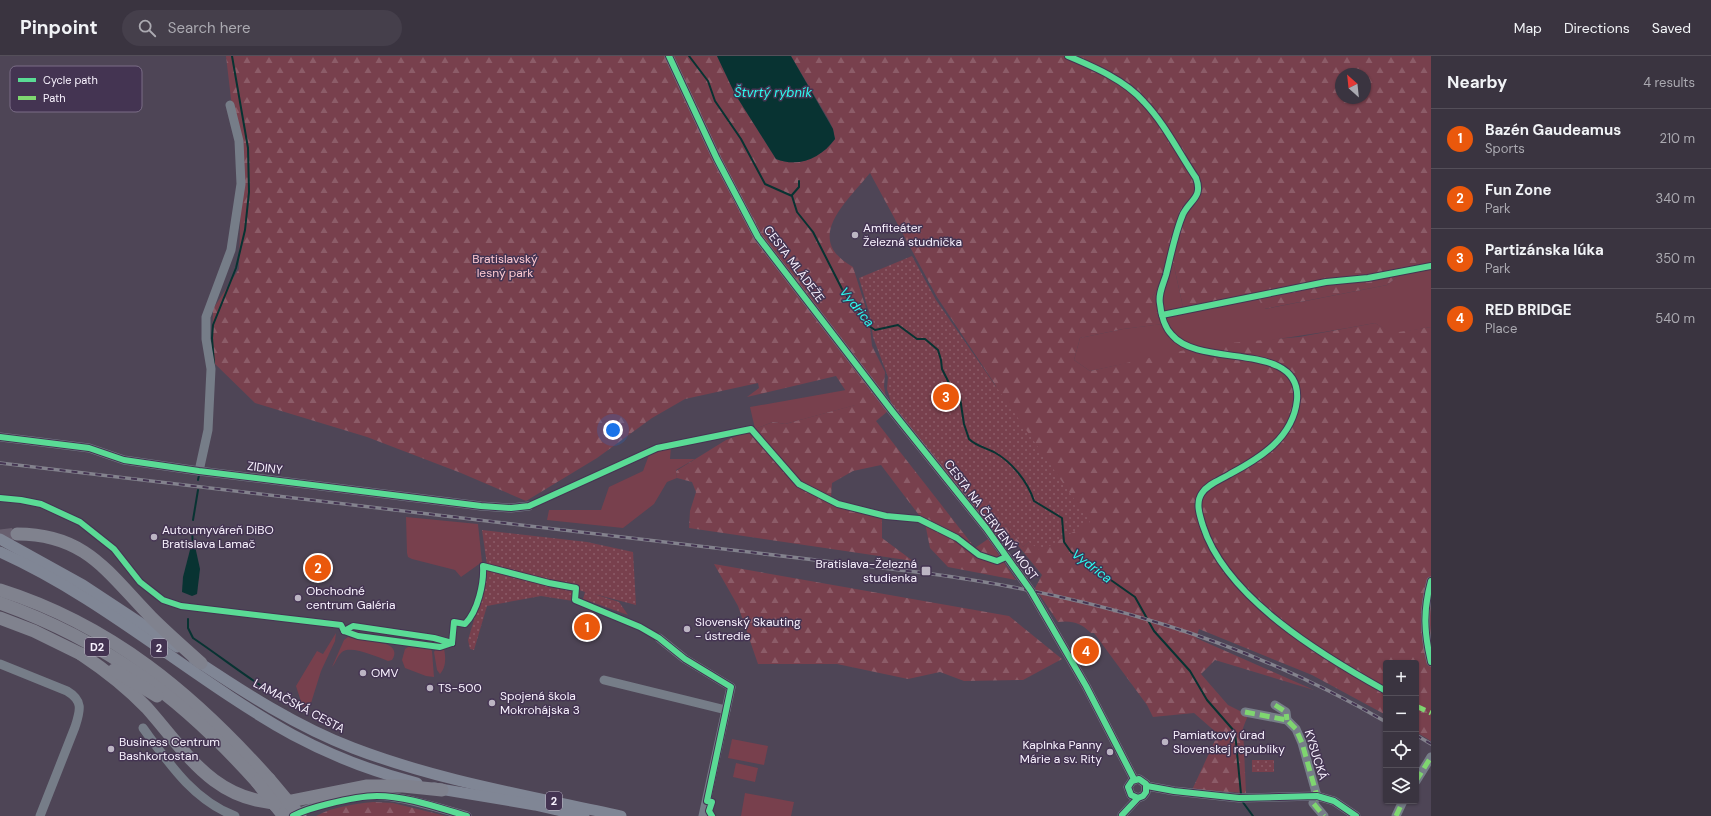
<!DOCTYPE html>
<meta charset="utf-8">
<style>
body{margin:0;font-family:"DM Sans",sans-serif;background:#453f4b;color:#f1f3f6}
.controls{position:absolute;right:12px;bottom:12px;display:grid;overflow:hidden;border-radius:4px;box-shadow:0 1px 3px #0004}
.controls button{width:36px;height:36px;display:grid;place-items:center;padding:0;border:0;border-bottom:1px solid #544f59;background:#3a3440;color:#f1f3f6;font:20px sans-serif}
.compass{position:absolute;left:1335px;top:12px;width:36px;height:36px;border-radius:50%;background:#3a3440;box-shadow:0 1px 3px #0004;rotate:333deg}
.you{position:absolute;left:613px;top:374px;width:14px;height:14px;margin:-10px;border:3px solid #fff;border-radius:50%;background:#1a73e8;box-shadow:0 0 0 6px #1a73e833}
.badge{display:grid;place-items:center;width:26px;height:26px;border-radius:50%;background:#ea580c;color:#fff;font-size:13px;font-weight:700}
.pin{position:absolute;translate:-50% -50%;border:2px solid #fff;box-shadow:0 1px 4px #0006}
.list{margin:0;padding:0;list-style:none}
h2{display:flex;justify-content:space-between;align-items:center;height:52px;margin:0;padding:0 16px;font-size:17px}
h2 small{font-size:13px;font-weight:400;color:#abaab1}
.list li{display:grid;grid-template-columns:26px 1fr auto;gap:12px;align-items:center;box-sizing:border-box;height:60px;padding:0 16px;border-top:1px solid #544f59}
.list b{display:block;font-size:15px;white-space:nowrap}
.list p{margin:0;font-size:13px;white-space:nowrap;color:#abaab1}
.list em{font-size:13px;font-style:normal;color:#abaab1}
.icon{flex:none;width:22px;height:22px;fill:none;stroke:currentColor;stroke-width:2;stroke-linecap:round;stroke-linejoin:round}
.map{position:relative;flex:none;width:1431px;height:760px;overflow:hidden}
header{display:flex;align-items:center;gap:24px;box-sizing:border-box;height:56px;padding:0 20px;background:#3a3440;border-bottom:1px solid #544f59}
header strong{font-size:19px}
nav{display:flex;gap:22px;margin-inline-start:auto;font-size:14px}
.search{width:280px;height:36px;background:#453f4b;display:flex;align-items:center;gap:10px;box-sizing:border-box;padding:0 14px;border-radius:22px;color:#abaab1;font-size:15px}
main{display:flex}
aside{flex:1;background:#3a3440}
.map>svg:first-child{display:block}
</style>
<header>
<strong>Pinpoint</strong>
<div class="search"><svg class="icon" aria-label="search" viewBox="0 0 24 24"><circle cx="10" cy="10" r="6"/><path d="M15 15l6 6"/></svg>Search here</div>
<nav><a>Map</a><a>Directions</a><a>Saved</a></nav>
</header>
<main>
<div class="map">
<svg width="1431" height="760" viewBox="0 0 1431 760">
<defs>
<pattern id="forest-firs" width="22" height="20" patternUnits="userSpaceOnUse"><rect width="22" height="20" fill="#78404d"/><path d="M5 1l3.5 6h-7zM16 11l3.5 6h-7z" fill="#8c5c68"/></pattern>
<pattern id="park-dots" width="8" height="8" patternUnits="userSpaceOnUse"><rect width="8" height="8" fill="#78404d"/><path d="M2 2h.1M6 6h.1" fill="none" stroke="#8c5c68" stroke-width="1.8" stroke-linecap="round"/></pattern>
</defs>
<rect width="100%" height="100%" fill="#4e4556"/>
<g fill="#78404d">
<path d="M1171,207l3,3 9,41 75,-9 7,11 122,-24 15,-12 29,-5v59l-39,7 -17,-11c-95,18 -191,27 -285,48l-16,-11 6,-22 43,-9 39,-5 -10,-26 9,-19z"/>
<polygon points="846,334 856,349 785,368 773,366 755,373 750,351"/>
<polygon points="671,391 670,403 695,403 676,414 677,422 667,426 654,448 623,472 547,464 549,454 601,454 609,431 643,415 649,399"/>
<polygon points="406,461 478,468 482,506 461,521 455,514 412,503 408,501 407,497"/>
<polygon points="336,577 335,585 321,615 311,647 304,655 296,630 317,595 323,598"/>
<path d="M348,581l38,7c8,3 11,9 6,16l-4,1c-11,-4 -37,-16 -46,-9 -5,4 -6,11 -10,15l12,-27z"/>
<polygon points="410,590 430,593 432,595 434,621 426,620 405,612 402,604 405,593"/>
<path d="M436,593h8c2,9 2,18 -4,25l-3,-4 -3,-18z"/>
<polygon points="732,683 768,690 764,709 728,702"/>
<polygon points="736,707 758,712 755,726 733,721"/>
<polygon points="745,737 794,746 791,760 741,760"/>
</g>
<g fill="url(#forest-firs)" fill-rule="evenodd">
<path d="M226,0h491l18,38 41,65c23,9 45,-1 59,-20l-2,-10 -4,-9 -38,-64h640v212l-29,5 -15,12 -123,24 -6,-11 -75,9 -9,-41 -3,-3 -10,16 -9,19 11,26 -40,5 -43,9 -6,22 16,11 118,-26 91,-8 76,-14 17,10 39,-6v414l-15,-9v-69h-30v52l-74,-40 -113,-46 -3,9 118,52 -99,-30 -14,14 27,31 20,10 -5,13 3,65 -54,-3 26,-56 -24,-21 -41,4 -6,-12 -53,-72h-3c-10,-10 -19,-13 -33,-11l-23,-34 7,-13 -30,-37 -14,2 -4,-9 12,-7 17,23 6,-5 -33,-156 -59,-89 -67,-124c-25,31 -67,66 -17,94l16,51 3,28 13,26 -1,14 4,25 -12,10 99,127 13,-9 28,41 -68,-13 -18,-19 -5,-25 -44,-58 -28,6 -21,12 -1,14 51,21v20l31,23 -224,-33 1,-17 6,-19 -4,-10 -15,-4 -1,-7 50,-31 47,-18 12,2 70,-19 -19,-29 -89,21 12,-9 -1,-5 -73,16 -33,19 -55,40 -71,43 -65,-28 -94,-36 -112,-34 -43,-42 1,-52 26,-40 2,-85zM1341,18h24v24h-24z"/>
<polygon points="714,508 1009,560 1062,603 1023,624 964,625 940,616 908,623 837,608 758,608 738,550"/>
<path d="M373,746l20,1 53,13h-130c16,-9 38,-12 57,-14z"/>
</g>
<g fill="url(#park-dots)">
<polygon points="912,200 936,244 1090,466 1041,495 1029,486 1023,491 1006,468 994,475 892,350 887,333 888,321 873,281 870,260 859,222"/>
<polygon points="482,474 587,486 633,496 636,549 594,538 619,546 628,559 583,543 585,536 576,533 573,545 541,540 487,550 474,594 470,593 468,584 487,520 487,509"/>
<rect x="1252" y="704" width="22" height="12"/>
</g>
<g fill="#083332">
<path d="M717,0h74l42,73 2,10c-14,19 -36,29 -59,20l-41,-65z"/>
<polygon points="191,490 195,490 200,513 197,538 192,540 182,536 183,521"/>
<polygon points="578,562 599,567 596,581 574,576"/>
</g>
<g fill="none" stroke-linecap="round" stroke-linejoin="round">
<g stroke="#083332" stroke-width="2">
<path d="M689,0l19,25 7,20 26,38 24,45 27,12 5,16 16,20 29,57 6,9 6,6 15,22 6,4 23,-5 19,14h8l13,11 3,10 1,9 9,18 9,11 4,26 5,15c7,7 17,9 25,13 18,10 34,30 40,49l28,17 2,24 7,10 64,45 19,34 36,40 17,29 28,32 6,62"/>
<polyline points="792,139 799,131 799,125"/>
<polyline points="214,307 212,282 213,269 236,212 245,174 249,136 248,92 232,0"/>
<polyline points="198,424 199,419"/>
<polyline points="193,464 198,434"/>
<polyline points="192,474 193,490"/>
<path d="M188,563v9l5,10c31,21 60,44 93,64"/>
<polyline points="1242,745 1253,760"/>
</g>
<polyline stroke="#685f6f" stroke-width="13" stroke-dasharray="13 6" stroke-linecap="butt" points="0,480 17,478"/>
<g stroke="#767d88" stroke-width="9">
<polyline points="669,0 717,103 758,181 892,355 986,472 1031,535 1086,630 1134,723"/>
<polyline points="0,381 89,392 124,404 199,415 481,450 511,452 529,450"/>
<polyline points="199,415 208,374 211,313 206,283 206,261 231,194 241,128 239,85 230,49"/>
<path d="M1431,525c-8,30 -7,51 0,81"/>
<polyline points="659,582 685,603 731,631 703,760"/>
<path d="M0,608l67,27c17,10 13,20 8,36l-35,89"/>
<polyline points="604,624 726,654"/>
<polyline points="1275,649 1286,656 1287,664"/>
<polyline points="1245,656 1287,664 1296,673 1302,687 1317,740 1313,747 1324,760"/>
<path d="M143,672c25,34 50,72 92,88"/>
<polyline points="1416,725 1431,701"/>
<polyline points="1147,730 1174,735 1239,742 1317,740 1334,745 1356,760"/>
<path d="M294,759c28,-14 68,-23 99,-18 25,4 50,12 74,19"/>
<polyline points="1122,759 1138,742 1143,740 1146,736 1146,728 1139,723 1132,725 1128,731 1131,739 1138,742"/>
<polyline points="1396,760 1403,745"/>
</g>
<g stroke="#808695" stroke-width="11">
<polyline points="0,483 83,529 177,591"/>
<path d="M0,496c105,47 192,127 293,183 39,21 81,37 124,48"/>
<path d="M194,603c51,34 102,67 159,89 86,33 178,48 268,68"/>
<polyline points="434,732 535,749 584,760"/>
</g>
<g stroke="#80828e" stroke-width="13">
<path d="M17,478c69,0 91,39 134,83 16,16 33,31 50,46"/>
<path d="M0,534c111,35 193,104 269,189"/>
<path d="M0,547c106,38 182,95 257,179"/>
<polyline points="0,562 34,575 89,602"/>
<path d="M81,598c24,16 46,33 66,54 39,44 67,94 134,95l85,-17h37l39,4"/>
<polyline points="114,614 157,640"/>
<polyline points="275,749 284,760"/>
</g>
<defs>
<g id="rail">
<path d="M0,407l925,110c164,22 317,65 461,149"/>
<polyline points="1416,679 1431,688"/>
</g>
</defs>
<use href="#rail" stroke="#83828d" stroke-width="3.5"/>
<use href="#rail" stroke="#443452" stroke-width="2" stroke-dasharray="6" stroke-linecap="butt"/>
<g stroke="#80828e" stroke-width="13">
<polyline points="269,723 300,760"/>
<polyline points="257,726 275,749"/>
</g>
<g stroke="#7fd670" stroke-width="5" stroke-dasharray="10 5" stroke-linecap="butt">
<polyline points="1275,649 1286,656 1287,664"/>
<polyline points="1416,650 1431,657"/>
<polyline points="1245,656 1287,664 1296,673 1302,687 1317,740 1313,747 1324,760"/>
<polyline points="1416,725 1431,701"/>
<polyline points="1396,760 1403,745"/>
</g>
<defs>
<g id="cycleway">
<polyline points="669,0 717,103 758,181 892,355 986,472 1031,535 1086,630 1134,723"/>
<path d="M1068,0c26,11 57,24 76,46 21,22 35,51 52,76 7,19 -5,21 -13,36 -8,19 -12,41 -17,61 -3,10 -8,19 -6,29 1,11 5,24 12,31 28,34 130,5 125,65 -4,38 -37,58 -67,74 -10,6 -22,10 -28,19 -7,10 -2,23 1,33 23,72 120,130 183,165"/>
<polyline points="1162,259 1326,226 1368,222 1431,210"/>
<polyline points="0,381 89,392 124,404 199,415 481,450 511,452 529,450 657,392 751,373 799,428 838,448 886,460 919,463 957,482 979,499 997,505 1006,501"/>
<polyline points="0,442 21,444 41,448 80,466 114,493 140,526 163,544 181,550 341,569 344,575 358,580 440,591 452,587"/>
<path d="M1431,525c-8,30 -7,51 0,81"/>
<polyline points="344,575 353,570 434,582 452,587"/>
<path d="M452,587l2,-21 11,2c13,-13 19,-41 18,-58l66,17 27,5 -1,12 65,27 19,11 26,21 46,28 -24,114 5,1 -3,9 3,5"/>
<polyline points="1147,730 1174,735 1239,742 1317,740 1334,745 1356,760"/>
<polyline points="1122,759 1138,742 1143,740 1146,736 1146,728 1139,723 1132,725 1128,731 1131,739 1138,742"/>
<path d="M293,760c11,-6 23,-9 35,-12 16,-4 33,-8 49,-8 30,0 62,12 90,20"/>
</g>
</defs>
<use href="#cycleway" stroke="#443452" stroke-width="8"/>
<use href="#cycleway" stroke="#5adb95" stroke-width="6"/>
</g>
<g fill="#bcb5c3" stroke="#443452" stroke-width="1.5">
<circle cx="855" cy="179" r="4"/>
<circle cx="154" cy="481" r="4"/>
<rect x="921" y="510" width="10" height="10" rx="2"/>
<circle cx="298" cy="542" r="4"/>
<circle cx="687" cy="573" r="4"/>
<circle cx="363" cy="617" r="4"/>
<circle cx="430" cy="632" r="4"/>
<circle cx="492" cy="647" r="4"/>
<circle cx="1165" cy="686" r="4"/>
<circle cx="111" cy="693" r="4"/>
<circle cx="1110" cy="696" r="4"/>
</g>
<g text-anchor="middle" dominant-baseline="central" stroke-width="3" stroke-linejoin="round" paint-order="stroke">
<g fill="#443452" stroke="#c2b9ca" stroke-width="1">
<rect x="85" y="582" width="24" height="18" rx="3"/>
<rect x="151" y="583" width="16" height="18" rx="3"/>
<rect x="546" y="736" width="16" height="18" rx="3"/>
</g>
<g font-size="11" font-weight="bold" fill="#f8f2fe">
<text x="97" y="591">D2</text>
<text x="159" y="592">2</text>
<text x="554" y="745">2</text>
</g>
<g font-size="12" fill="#f8f2fe" stroke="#443452" text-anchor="start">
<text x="863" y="172">Amfiteáter<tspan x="863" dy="14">Železná studnička</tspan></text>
<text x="162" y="474">Autoumyváreň DiBO<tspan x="162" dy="14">Bratislava Lamač</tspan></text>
<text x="917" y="508" text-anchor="end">Bratislava-Železná<tspan x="917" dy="14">studienka</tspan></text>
<text x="306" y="535">Obchodné<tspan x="306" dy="14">centrum Galéria</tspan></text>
<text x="695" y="566">Slovenský Skauting<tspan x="695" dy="14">- ústredie</tspan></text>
<text x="371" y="617">OMV</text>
<text x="438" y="632">TS-500</text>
<text x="500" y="640">Spojená škola<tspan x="500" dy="14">Mokrohájska 3</tspan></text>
<text x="1173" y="679">Pamiatkový úrad<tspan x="1173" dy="14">Slovenskej republiky</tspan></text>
<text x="119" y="686">Business Centrum<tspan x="119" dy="14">Bashkortostan</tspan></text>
<text x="1102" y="689" text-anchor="end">Kaplnka Panny<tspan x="1102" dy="14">Márie a sv. Rity</tspan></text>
</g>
<g font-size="12" fill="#fecad2" stroke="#443452">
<text x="505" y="203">Bratislavský<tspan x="505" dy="14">lesný park</tspan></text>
</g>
<g font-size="12" fill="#f8f2fe" stroke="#443452">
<text transform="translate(794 208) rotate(53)">CESTA MLÁDEŽE</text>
<text transform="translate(265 412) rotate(7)">ZIDINY</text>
<text transform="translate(991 464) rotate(53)">CESTA NA ČERVENÝ MOST</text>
<text transform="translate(299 650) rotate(28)">LAMAČSKÁ CESTA</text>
<text transform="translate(1316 699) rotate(73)">KYSUCKÁ</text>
</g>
<g font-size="13" font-style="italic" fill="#2bfef1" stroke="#443452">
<text x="773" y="36">Štvrtý rybník</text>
<text transform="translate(857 251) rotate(51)">Vydrica</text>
<text transform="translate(1092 510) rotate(37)">Vydrica</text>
</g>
</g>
<rect x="10" y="10" width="132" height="46" rx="6" fill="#443452" stroke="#7a6d86" stroke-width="1"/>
<rect x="18" y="22" width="18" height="4" fill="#5adb95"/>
<rect x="18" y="40" width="18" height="4" fill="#7fd670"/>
<g font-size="11" fill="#f8f2fe">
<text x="43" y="28">Cycle path</text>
<text x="43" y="46">Path</text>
</g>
</svg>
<div class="controls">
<button>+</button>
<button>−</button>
<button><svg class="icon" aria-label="locate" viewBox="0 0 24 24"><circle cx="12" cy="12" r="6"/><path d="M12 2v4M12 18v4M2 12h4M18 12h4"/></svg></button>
<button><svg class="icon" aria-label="layers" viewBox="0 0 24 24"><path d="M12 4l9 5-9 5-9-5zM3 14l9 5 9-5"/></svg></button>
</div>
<svg class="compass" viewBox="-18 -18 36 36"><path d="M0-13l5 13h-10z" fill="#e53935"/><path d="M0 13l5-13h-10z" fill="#abaab1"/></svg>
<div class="you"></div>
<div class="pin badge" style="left:587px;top:571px">1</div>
<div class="pin badge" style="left:318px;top:512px">2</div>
<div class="pin badge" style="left:946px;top:341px">3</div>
<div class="pin badge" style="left:1086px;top:595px">4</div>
</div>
<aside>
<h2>Nearby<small>4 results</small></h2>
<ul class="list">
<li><span class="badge">1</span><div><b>Bazén Gaudeamus</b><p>Sports</p></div><em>210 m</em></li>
<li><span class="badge">2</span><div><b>Fun Zone</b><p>Park</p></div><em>340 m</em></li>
<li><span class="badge">3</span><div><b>Partizánska lúka</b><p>Park</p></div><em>350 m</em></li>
<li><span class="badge">4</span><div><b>RED BRIDGE</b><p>Place</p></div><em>540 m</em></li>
</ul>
</aside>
</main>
